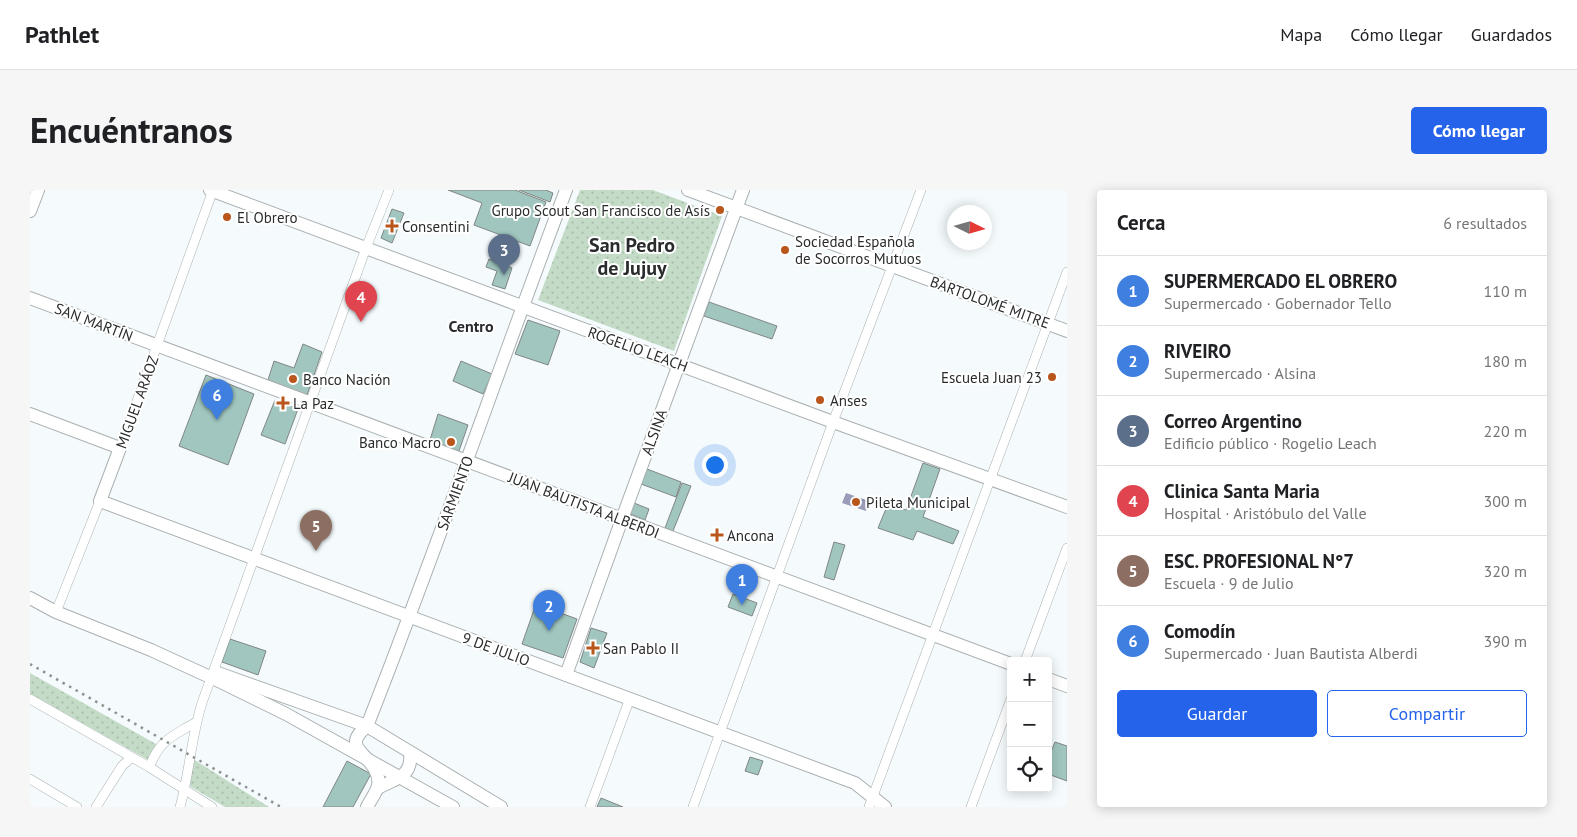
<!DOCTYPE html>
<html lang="es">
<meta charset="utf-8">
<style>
body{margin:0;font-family:"PT Sans",sans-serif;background:#f6f6f6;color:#202124}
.controls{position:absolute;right:15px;bottom:15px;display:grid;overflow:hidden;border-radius:5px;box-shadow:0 2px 12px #0003}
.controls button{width:45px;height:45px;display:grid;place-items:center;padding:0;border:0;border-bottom:1px solid #e0e0e0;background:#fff;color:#202124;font:25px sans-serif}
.compass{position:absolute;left:917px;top:15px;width:45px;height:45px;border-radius:50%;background:#fff;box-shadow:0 2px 12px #0003;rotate:95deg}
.you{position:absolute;left:684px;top:274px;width:18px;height:18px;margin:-12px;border:4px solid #fff;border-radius:50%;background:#1a73e8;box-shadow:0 0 0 8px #1a73e833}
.badge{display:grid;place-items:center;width:32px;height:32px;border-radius:50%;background:#2563eb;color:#fff;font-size:16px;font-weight:700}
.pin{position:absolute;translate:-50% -41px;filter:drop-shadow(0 1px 2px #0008)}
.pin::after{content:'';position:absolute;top:26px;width:18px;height:15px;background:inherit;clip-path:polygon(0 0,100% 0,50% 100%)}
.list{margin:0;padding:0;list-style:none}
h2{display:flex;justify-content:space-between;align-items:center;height:65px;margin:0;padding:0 20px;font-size:21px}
h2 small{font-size:16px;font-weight:400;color:#757577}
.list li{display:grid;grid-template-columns:32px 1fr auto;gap:15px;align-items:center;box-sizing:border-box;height:70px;padding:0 20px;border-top:1px solid #e0e0e0}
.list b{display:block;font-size:19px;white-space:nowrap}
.list p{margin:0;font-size:16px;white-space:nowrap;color:#757577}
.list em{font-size:16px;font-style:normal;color:#757577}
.actions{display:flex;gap:10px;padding:15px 20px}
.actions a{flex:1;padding:11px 0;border:1px solid #2563eb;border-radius:5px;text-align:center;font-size:18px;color:#2563eb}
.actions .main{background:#2563eb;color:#fff}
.icon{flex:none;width:28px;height:28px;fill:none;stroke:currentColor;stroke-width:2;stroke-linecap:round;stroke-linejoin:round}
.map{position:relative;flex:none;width:1037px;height:617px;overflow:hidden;border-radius:5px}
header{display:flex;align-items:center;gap:30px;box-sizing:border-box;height:70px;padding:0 25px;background:#fff;border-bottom:1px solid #e0e0e0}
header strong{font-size:24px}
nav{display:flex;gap:28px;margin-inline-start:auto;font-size:18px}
.intro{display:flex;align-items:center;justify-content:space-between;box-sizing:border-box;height:120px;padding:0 30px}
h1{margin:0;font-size:35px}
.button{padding:12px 22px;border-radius:5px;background:#2563eb;color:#fff;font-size:18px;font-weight:700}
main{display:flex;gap:30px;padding:0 30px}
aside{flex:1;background:#fff;border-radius:5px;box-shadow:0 2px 12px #0003}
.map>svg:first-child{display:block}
</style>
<header>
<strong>Pathlet</strong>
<nav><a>Mapa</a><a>Cómo llegar</a><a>Guardados</a></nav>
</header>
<div class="intro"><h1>Encuéntranos</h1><a class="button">Cómo llegar</a></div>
<main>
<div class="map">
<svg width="1037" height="617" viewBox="0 0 1037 617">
<defs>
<pattern id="grass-dots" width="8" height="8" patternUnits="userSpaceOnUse" patternTransform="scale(1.25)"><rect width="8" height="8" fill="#c4dcc7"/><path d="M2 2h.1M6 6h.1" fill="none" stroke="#a8bdab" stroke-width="1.8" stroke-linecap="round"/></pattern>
<pattern id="water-ripples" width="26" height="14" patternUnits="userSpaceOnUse" patternTransform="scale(1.25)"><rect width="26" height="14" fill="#9b9cb9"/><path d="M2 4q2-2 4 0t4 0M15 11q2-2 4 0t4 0" fill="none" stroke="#7e7f97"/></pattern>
</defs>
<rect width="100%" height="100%" fill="#f5fbfd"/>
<g fill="url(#grass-dots)">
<polygon points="550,0 623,0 692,26 644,161 508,110"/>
<polygon points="0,483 126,554 118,570 0,504"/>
<polygon points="163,569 239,617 195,617 158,595"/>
</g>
<polygon fill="url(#water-ripples)" points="816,303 839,311 836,321 812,313"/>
<g fill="#a0c6bf" stroke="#808684">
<polygon points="418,0 485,0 516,12 500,56 444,35 452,13"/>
<polygon points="489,0 516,0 523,3 520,12"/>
<polygon points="362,19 374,23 362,53 351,48"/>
<polygon points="459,69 482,78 475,99 462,95 467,81 456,77"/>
<polygon points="679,112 747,136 742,149 674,126"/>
<polygon points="498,130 530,141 518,175 485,164"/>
<polygon points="273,154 292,162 277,205 238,190 244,171 264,178"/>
<polygon points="431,171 462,184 453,204 423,191"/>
<polygon points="176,185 224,204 198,275 149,256"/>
<polygon points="245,210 268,219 255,254 231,245"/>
<polygon points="408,224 438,235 429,261 400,250"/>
<polygon points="893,273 910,279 893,327 929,341 923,354 887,341 883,350 848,338 858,314 876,320"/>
<polygon points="617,279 651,292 646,307 611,294"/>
<polygon points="652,293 661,296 643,341 635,338"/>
<polygon points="604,313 619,319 615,330 600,324"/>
<polygon points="804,352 815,355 804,390 794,387"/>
<polygon points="703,404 727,413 722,426 698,417"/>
<polygon points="506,414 547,429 533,468 492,454"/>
<polygon points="561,438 577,443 564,478 550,472"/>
<polygon points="200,449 236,461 228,485 192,472"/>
<polygon points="1025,552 1037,556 1037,591 1018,584 1018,569"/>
<polygon points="720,567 733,571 728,585 715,581"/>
<polygon points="317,571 341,584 323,617 293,617"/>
<polygon points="571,608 593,617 567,617"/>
</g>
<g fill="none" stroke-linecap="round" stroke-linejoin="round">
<defs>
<g id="street">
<polyline points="90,258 183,0"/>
<polyline points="26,422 70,311"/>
<polyline points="995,471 1037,358"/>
<polyline points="0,509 119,577 182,617"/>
<path d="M119,577c13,-29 21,-29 47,-45"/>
<polyline points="0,589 47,617"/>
<polyline points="66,617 92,576 101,568"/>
<path d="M150,617c10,-35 11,-72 23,-107l163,-452 23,-58"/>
<polyline points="560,617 600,508"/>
<polyline points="663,617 803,232 891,0"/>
<polyline points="839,617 1037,82"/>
<polyline points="941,617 981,509"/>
</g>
<g id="secondary">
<polyline points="180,0 803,232 1037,317"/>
<polyline points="658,0 1037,141"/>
<polyline points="0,21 8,0"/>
<polyline points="0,108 981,474"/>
<polyline points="0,224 90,258 70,311 825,593 855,617"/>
<polyline points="0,408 26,422 121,460 193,493 256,524 423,617"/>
<polyline points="185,482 337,536 471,617"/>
<polyline points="536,485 592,329 713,0"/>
<polyline points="1018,489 1037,496"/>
<path d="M348,598c18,-10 35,-11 32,-36"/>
<path d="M337,617c3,-6 9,-14 11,-21 4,-21 -23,-33 -22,-44 0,-7 7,-12 11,-16 70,-177 132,-358 199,-536"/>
</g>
</defs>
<use href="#street" stroke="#aab0b1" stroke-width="10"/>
<use href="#secondary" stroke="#aab0b1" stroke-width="14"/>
<use href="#street" stroke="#fff" stroke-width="9"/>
<use href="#secondary" stroke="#fff" stroke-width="12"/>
<polyline stroke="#8d9192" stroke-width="2.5" stroke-dasharray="2.5 5" stroke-linecap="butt" points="0,474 251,617"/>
</g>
<g fill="#b8561c" stroke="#fff" stroke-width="2">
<circle cx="690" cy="20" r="5"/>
<circle cx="197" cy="27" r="5"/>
<path d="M359.5 28.5h5v5h5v5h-5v5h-5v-5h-5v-5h5z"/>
<circle cx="755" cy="60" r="5"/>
<circle cx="1022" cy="187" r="5"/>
<circle cx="263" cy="189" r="5"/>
<circle cx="790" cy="210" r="5"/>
<path d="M250.5 205.5h5v5h5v5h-5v5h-5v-5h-5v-5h5z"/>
<circle cx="421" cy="252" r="5"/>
<circle cx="826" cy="312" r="5"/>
<path d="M684.5 337.5h5v5h5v5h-5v5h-5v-5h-5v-5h5z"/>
<path d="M560.5 450.5h5v5h5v5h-5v5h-5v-5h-5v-5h5z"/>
</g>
<g text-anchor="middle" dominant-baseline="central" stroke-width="4" stroke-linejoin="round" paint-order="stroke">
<g font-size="15" fill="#292b2c" stroke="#fff" text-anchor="start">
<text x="680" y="20" text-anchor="end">Grupo Scout San Francisco de Asís</text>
<text x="207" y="27">El Obrero</text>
<text x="372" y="36">Consentini</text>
<text x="765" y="51">Sociedad Española<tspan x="765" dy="17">de Socorros Mutuos</tspan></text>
<text x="1012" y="187" text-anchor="end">Escuela Juan 23</text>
<text x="273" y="189">Banco Nación</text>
<text x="800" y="210">Anses</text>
<text x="263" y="213">La Paz</text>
<text x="411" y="252" text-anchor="end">Banco Macro</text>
<text x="836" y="312">Pileta Municipal</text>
<text x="697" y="345">Ancona</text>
<text x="573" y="458">San Pablo II</text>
</g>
<g font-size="15" fill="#292b2c" stroke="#fff">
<text transform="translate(960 112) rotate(20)">BARTOLOMÉ MITRE</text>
<text transform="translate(64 132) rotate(21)">SAN MARTÍN</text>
<text transform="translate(608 159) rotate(20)">ROGELIO LEACH</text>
<text transform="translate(107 212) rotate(-70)">MIGUEL ARÁOZ</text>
<text transform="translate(624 242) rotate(-70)">ALSINA</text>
<text transform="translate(425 303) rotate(-70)">SARMIENTO</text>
<text transform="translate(554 315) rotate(21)">JUAN BAUTISTA ALBERDI</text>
<text transform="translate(466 459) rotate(20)">9 DE JULIO</text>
</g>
<g font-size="16" font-weight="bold" fill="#292b2c" stroke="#fff">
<text x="441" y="136">Centro</text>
</g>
<g font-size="20" font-weight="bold" fill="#292b2c" stroke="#fff">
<text x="602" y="55">San Pedro<tspan x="602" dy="23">de Jujuy</tspan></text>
</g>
</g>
</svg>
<div class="controls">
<button>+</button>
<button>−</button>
<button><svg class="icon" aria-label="locate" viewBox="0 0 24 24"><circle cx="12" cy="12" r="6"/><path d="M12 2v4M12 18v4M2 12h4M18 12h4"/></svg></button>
</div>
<svg class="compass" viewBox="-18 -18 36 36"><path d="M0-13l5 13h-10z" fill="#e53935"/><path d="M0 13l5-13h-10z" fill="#757577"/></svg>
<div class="you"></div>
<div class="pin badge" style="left:712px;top:415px;background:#3f7fe0">1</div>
<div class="pin badge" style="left:519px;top:441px;background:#3f7fe0">2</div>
<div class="pin badge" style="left:474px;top:85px;background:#5c6f8a">3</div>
<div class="pin badge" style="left:331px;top:132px;background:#e0444e">4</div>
<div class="pin badge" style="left:286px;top:361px;background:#8d6e63">5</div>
<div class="pin badge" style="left:187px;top:230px;background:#3f7fe0">6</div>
</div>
<aside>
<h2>Cerca<small>6 resultados</small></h2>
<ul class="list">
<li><span class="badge" style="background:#3f7fe0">1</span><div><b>SUPERMERCADO EL OBRERO</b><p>Supermercado · Gobernador Tello</p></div><em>110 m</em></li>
<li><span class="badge" style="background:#3f7fe0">2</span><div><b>RIVEIRO</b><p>Supermercado · Alsina</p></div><em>180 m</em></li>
<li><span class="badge" style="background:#5c6f8a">3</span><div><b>Correo Argentino</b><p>Edificio público · Rogelio Leach</p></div><em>220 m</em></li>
<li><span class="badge" style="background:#e0444e">4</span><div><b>Clinica Santa Maria</b><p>Hospital · Aristóbulo del Valle</p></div><em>300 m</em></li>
<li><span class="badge" style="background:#8d6e63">5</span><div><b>ESC. PROFESIONAL N°7</b><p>Escuela · 9 de Julio</p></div><em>320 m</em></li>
<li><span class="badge" style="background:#3f7fe0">6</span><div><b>Comodín</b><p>Supermercado · Juan Bautista Alberdi</p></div><em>390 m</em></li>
</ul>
<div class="actions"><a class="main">Guardar</a><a>Compartir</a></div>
</aside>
</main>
